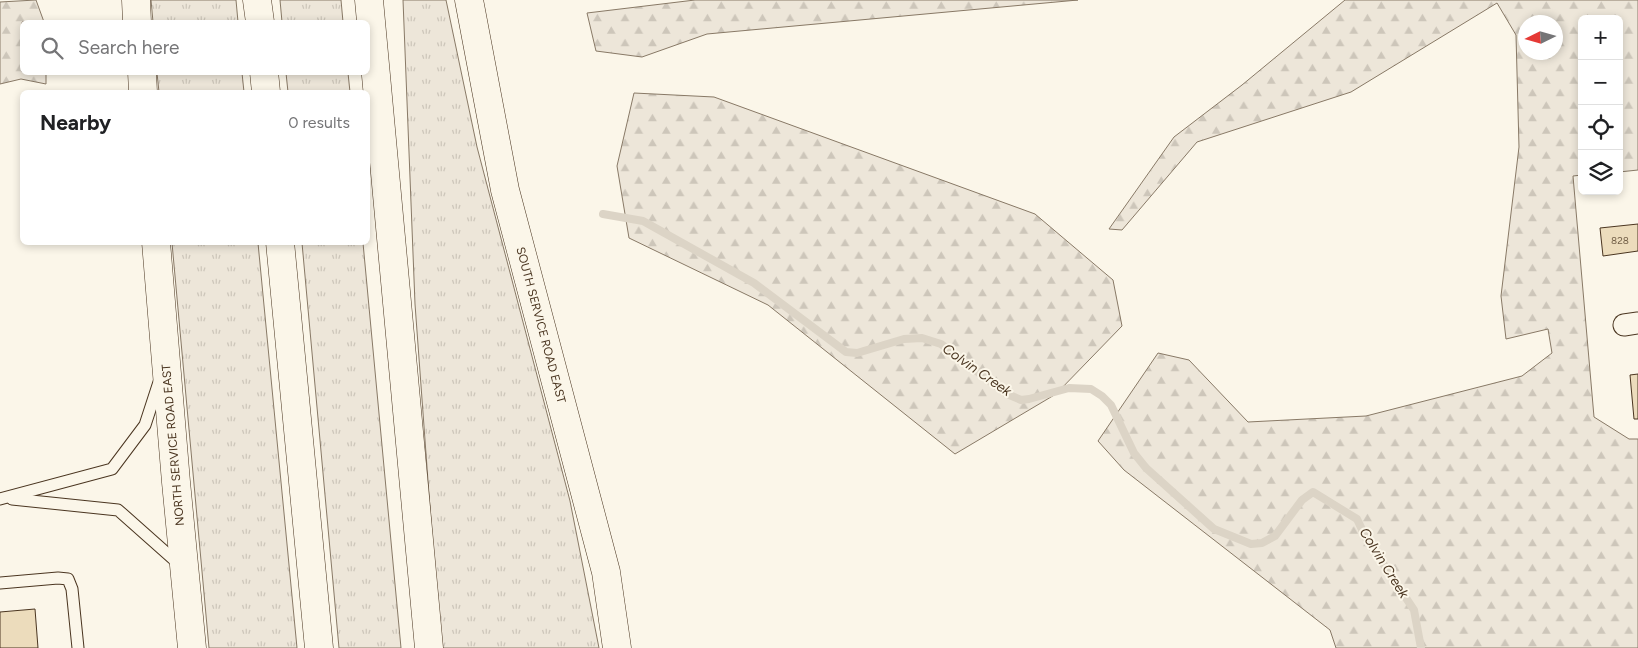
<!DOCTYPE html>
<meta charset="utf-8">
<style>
body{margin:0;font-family:Figtree,sans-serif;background:#f2f2f2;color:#202124}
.controls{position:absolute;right:15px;top:15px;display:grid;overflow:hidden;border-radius:8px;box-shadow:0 2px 8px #0003}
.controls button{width:45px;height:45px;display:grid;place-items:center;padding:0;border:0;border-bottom:1px solid #e0e0e0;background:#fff;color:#202124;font:25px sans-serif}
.compass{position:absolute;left:1518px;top:15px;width:45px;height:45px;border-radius:50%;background:#fff;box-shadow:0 2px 8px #0003;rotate:265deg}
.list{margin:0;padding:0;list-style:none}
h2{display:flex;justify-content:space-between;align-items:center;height:65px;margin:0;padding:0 20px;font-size:21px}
h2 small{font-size:16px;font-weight:400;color:#757577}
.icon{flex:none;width:28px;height:28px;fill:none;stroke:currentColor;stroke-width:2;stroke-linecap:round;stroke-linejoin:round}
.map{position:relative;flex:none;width:1638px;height:648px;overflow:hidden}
.search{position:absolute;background:#fff;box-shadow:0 2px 8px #0003;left:20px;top:20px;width:350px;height:55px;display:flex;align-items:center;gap:12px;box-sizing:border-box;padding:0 18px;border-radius:8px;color:#757577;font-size:19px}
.panel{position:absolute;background:#fff;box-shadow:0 2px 8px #0003;left:20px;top:90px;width:350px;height:155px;border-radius:8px}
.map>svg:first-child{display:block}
</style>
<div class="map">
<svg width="1638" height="648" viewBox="0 0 1638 648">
<defs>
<pattern id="grass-tufts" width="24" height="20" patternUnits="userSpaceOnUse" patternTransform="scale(1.25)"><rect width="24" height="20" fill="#ede6d9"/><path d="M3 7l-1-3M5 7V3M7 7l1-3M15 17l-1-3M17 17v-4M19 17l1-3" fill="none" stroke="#cdc6ba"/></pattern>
<pattern id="forest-firs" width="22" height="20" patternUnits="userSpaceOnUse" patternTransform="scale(1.25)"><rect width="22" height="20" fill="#ede6d9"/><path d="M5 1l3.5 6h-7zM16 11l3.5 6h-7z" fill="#cdc6ba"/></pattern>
</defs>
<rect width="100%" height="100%" fill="#fbf6e9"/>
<g fill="url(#grass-tufts)" stroke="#887966">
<polygon points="151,0 236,0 238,22 153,22"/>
<polygon points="280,0 341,0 343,22 282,22"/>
<polygon points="403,0 446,0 477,147 570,501 599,648 442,648 432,535 415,304"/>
<polygon points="157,73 242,73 244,92 159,92"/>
<polygon points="286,73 348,73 350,92 288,92"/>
<polygon points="172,243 258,243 297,648 209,648"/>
<polygon points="302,243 363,243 401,648 339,648"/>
</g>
<g fill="url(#forest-firs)" stroke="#887966" fill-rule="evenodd">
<polygon points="36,0 44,22 22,22 22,72 46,73 46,84 21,79 0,84 0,2"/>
<polygon points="695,0 1078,0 707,34 642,57 596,51 587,13"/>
<path d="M1345,0h293v170l-19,2v-153h-37v156l-9,1 21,241 35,22h9v209h-302l-6,-18 -206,-160 -26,-29 60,-88 31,7 59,62 118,-6 156,-40 30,-23 -4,-24 -42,10 -5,-43 18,-149 -3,-112 -19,-32 -146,89 -154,50 -75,88 -13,-1 65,-92 68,-52zM1556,22v30h-30v-30z"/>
<polygon points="634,93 714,97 1035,214 1113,280 1122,326 1056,394 955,454 768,305 629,238 617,166"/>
</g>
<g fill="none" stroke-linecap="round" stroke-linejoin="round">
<polyline stroke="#dcd4c6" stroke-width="8" points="603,214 643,221 754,283 846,352 857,353 904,339 922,338 941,344 1007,394 1021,400 1029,399 1069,388 1091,389 1102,396 1111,405 1134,453 1146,468 1214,529 1251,544 1262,543 1275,536 1302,500 1313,492 1357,519 1366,538 1414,610 1421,648"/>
</g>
<g fill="#ecdcbc" stroke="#4a3520">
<polygon points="1638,224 1638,251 1603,256 1600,228"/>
<polygon points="1638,374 1638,419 1634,419 1630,375"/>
<polygon points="35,609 38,648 0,648 0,612"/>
</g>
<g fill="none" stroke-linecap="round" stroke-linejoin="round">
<defs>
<g id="service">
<polyline points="0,499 112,469 145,425 160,379"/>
<polyline points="12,499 118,510 180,565"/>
<polyline points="0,583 58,578 68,579 72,589 78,648"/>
</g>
<polyline id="minor" points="1624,325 1638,323"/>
<g id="secondary">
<polyline points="136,0 137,22"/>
<polyline points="469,0 505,190 606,572 617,648"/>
<polyline points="142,72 143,92"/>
<polyline points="156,242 176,482 192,648"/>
</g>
<g id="motorway">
<polyline points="257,0 260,22"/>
<polyline points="369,0 429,648"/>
<polyline points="264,72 266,92"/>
<polyline points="280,242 319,648"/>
</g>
</defs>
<use href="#service" stroke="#4a3520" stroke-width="13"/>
<use href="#minor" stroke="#4a3520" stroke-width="23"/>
<use href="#secondary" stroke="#4a3520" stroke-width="29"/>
<use href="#motorway" stroke="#4a3520" stroke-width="29"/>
<use href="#service" stroke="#fbf6e9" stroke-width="11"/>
<use href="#minor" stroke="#fbf6e9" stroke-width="21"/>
<use href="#secondary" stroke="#fbf6e9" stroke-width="28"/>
<use href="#motorway" stroke="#fbf6e9" stroke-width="28"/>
</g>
<g text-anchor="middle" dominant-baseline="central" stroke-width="4" stroke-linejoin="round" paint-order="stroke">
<g font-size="10" fill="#725f47">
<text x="1620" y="240">828</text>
</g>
<g font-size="12" fill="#4a3520" stroke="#fbf6e9">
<text transform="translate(541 325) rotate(75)">SOUTH SERVICE ROAD EAST</text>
<text transform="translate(173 445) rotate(-95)">NORTH SERVICE ROAD EAST</text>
</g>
<g font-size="14" font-style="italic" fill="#4a3520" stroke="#fbf6e9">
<text transform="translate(977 370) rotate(35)">Colvin Creek</text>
<text transform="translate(1384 563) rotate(58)">Colvin Creek</text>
</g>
</g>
</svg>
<div class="controls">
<button>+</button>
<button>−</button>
<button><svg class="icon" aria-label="locate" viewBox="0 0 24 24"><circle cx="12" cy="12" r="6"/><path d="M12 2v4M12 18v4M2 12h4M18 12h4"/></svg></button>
<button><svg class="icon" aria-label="layers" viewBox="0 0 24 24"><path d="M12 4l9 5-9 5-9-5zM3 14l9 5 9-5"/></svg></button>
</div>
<svg class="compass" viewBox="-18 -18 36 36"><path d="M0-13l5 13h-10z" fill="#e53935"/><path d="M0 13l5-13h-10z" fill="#757577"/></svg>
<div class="search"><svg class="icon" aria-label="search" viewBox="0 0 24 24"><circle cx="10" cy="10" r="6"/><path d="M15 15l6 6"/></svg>Search here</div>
<section class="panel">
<h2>Nearby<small>0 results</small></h2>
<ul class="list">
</ul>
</section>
</div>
